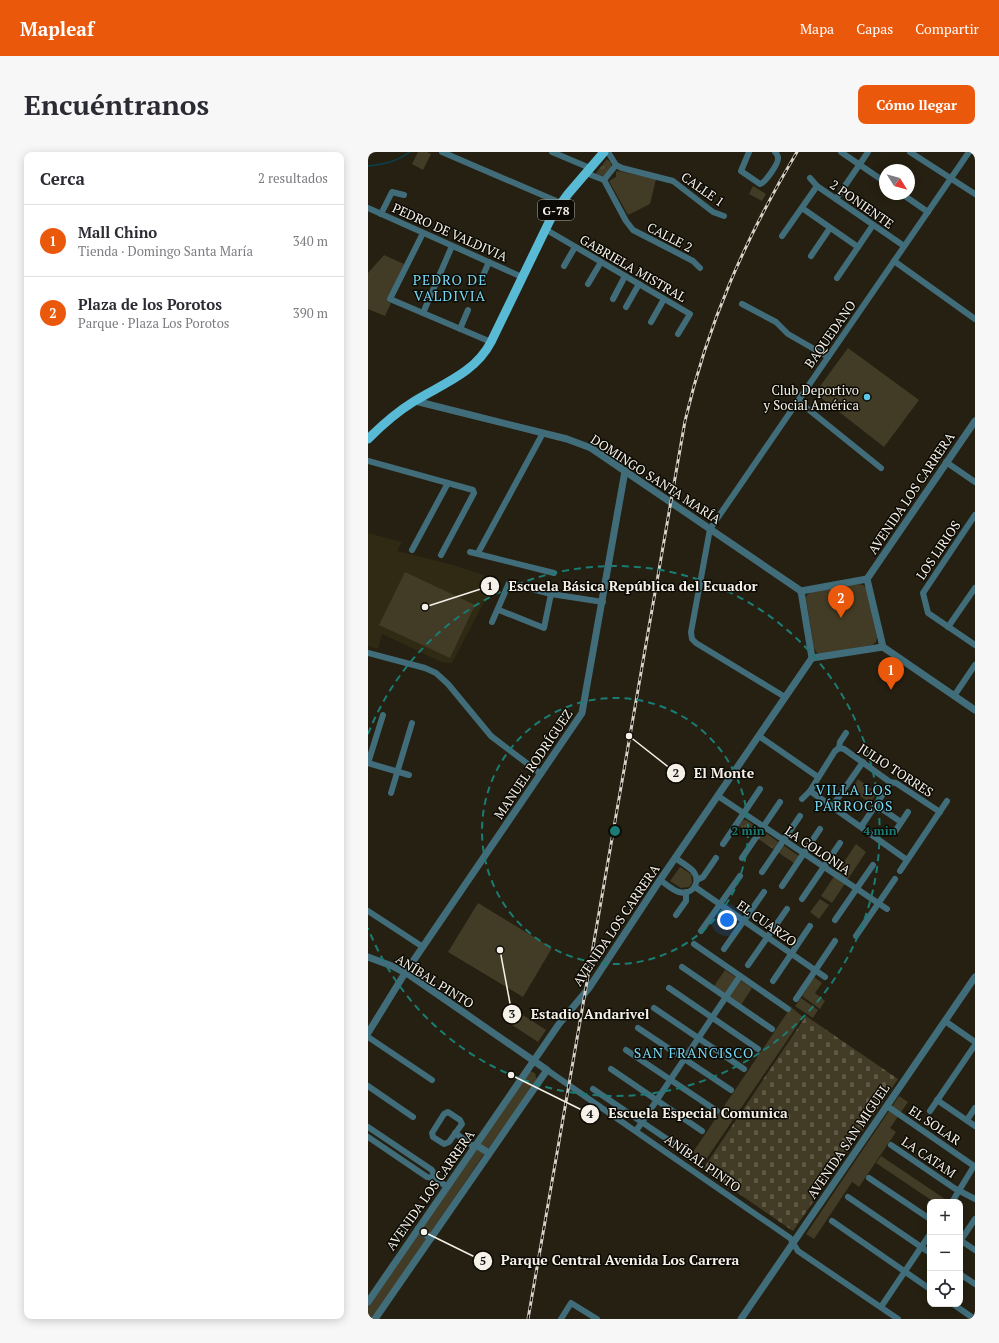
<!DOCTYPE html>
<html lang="es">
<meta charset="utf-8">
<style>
body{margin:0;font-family:"PT Serif",serif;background:#f7f7f7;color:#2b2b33}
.controls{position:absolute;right:12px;bottom:12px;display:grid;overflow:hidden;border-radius:8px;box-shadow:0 2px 10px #0003}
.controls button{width:36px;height:36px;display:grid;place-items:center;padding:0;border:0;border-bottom:1px solid #e1e1e2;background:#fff;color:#2b2b33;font:20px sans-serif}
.compass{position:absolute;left:511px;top:12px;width:36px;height:36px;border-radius:50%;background:#fff;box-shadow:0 2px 10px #0003;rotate:127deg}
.you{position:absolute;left:359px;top:768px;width:14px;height:14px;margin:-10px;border:3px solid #fff;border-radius:50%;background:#1a73e8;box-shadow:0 0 0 6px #1a73e833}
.badge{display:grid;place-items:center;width:26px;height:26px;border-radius:50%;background:#ea580c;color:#fff;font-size:13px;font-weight:700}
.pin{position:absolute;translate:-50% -33px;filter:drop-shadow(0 1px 2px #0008)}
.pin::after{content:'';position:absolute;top:21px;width:14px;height:12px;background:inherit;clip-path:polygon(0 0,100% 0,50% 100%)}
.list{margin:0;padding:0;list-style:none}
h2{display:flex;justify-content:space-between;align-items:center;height:52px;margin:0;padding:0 16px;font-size:17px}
h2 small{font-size:13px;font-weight:400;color:#7c7c81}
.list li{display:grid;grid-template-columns:26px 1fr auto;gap:12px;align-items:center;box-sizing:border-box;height:72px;padding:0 16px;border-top:1px solid #e1e1e2}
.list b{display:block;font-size:15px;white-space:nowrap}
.list p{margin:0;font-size:13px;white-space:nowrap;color:#7c7c81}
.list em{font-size:13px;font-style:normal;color:#7c7c81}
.icon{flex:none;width:22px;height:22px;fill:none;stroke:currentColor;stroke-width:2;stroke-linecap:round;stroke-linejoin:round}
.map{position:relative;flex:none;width:607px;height:1167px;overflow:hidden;border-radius:8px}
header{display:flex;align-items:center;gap:24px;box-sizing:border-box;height:56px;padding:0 20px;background:#ea580c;color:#fff}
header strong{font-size:19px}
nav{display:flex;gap:22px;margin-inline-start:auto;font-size:14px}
.intro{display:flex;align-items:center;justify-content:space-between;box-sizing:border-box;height:96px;padding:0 24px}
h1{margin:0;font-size:28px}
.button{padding:10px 18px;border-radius:8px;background:#ea580c;color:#fff;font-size:14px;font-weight:700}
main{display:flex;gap:24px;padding:0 24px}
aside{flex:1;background:#fff;border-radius:8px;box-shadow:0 2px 10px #0003}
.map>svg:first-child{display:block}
</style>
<header>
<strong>Mapleaf</strong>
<nav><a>Mapa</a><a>Capas</a><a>Compartir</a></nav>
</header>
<div class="intro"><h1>Encuéntranos</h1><a class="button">Cómo llegar</a></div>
<main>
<aside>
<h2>Cerca<small>2 resultados</small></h2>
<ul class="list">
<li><span class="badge">1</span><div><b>Mall Chino</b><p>Tienda · Domingo Santa María</p></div><em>340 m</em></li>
<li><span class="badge">2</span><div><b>Plaza de los Porotos</b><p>Parque · Plaza Los Porotos</p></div><em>390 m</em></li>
</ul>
</aside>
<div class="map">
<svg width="607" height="1167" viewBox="0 0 607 1167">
<defs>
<pattern id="grass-tufts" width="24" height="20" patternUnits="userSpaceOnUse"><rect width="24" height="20" fill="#423b25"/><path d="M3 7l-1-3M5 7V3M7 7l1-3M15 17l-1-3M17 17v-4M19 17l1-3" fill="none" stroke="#5e5845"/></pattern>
<pattern id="cemetery-stones" width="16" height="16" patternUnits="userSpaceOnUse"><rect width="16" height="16" fill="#423b25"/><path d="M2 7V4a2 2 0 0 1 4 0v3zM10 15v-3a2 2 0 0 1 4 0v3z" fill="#5e5845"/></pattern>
</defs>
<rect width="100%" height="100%" fill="#252011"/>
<polygon fill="#302913" points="0,381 34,390 29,399 85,413 128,427 84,511 73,510 14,482 10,497 0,494"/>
<g fill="url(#grass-tufts)">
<polygon points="239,7 243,11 243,16 236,24 230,23 228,21"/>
<polygon points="375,668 378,668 431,704 426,711 371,674"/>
</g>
<polygon fill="url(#cemetery-stones)" points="438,864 530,927 425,1079 335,1017"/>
<g fill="#423b25">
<polygon points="50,0 59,0 63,2 55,18 44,12"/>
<polygon points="250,19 288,27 282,52 260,63 241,29 248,25 248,20"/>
<polygon points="385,34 398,42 394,49 381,42"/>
<polygon points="16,103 36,112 20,150 23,151 17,164 0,157 0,121"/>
<polygon points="480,196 551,248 516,295 447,241"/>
<polygon points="37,420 107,453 82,506 11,473"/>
<polygon points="490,432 495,433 499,437 509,485 508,490 504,493 454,502 449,501 446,496 438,446 439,443 443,440"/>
<polygon points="490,627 509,641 502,651 483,638"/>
<polygon points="488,692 498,700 464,751 453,744"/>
<polygon points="312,715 323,722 324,731 321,735 313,736 302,729"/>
<polygon points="452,747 461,753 451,767 442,760"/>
<polygon points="110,751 184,796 155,845 80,800"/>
<polygon points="357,818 384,836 373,853 346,834"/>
<polygon points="446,825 454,831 447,841 457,849 452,857 434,844"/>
<polygon points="433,846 450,858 445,866 427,854"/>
<polygon points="423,855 435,865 337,1009 325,1000"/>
<polygon points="152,861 178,878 170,890 144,873"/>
<polygon points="161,919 167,921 169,929 114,1005 4,1167 0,1167 0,1155"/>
<polygon points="531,944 540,950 522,976 528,980 491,1035 484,1030 446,1087 438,1082"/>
<polygon points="513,1004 580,1049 579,1050 566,1050 508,1011"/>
</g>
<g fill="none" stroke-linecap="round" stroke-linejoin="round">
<path stroke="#0a3f4c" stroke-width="1.5" d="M0,14c17,-2 28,-4 42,-14"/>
<g stroke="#416d7a" stroke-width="6">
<polyline points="74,0 193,51"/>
<polyline points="184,0 222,16"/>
<polyline points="240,0 248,13 254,16 305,29 345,60 356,64"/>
<path d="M381,0l-8,19 19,13c5,-1 19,-21 18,-26 0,-3 -1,-4 -3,-6"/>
<polyline points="473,0 517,30"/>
<polyline points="542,0 607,42"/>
<polyline points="218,21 236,28 258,69 265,78 325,109 332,116"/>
<polyline points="442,26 449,34 536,94"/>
<polyline points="236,28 248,13"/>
<polyline points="534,42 560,60"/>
<polyline points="468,47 500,0"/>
<polyline points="0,56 154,125"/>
<polyline points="434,56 490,95"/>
<polyline points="13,62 24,40 36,43"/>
<polyline points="177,77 322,162 310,182"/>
<polyline points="55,81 22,147 123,190"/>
<polyline points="414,84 449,34"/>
<polyline points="443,104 462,76"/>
<polyline points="526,109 607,167"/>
<polyline points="196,114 207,95"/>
<polyline points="469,126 505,73"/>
<polyline points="113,128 121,110"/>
<polyline points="220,132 233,110"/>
<polyline points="245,147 257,124"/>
<polyline points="374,152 408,170 420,182 460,205"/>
<polyline points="258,155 271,132"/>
<polyline points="55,161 84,94"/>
<polyline points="283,170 296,147"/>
<polyline points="92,177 100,158"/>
<polyline points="430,249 513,316"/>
<polyline points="0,309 105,338 106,341 73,403"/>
<polyline points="578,310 607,330"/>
<polyline points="607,363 555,441 560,461 607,493"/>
<polyline points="44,398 80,331"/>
<polyline points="102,400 186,421"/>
<polyline points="110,401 175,281"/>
<polyline points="131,458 176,476 183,442"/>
<polyline points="124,470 141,431 183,442 235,450"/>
<polyline points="580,475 607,436"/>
<polyline points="0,501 57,516 68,521 80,532 123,584 173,622"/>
<polyline points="586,544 607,513"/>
<polyline points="417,545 328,491 324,487 323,480 342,377 601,0"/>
<polyline points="391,584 450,625"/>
<polyline points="471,596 476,597 522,630 528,631 572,660"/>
<polyline points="471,596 472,590 478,581"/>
<polyline points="0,611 15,563"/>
<polyline points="0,611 41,623"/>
<polyline points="442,639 539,708"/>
<polyline points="23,641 44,571"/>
<polyline points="350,644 519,757"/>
<polyline points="434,647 442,639 467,599 471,596"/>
<polyline points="508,653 533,670"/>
<polyline points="463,656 495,610"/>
<polyline points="492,674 495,672 521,633 522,630"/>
<polyline points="526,681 540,660"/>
<polyline points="355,692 392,637"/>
<polyline points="374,706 412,650"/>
<polyline points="532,719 579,649"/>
<polyline points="394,720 432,664"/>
<path d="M292,728c6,4 12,10 19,12 13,4 23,-10 14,-21 -5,-5 -12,-9 -18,-13"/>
<polyline points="329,728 335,725 348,706"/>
<polyline points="414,734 452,677"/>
<polyline points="327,735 457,825"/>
<polyline points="434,747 472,691"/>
<polyline points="0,759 55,795"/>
<polyline points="308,763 318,749 318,740"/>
<polyline points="467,768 505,713"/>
<polyline points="333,779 372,724"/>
<polyline points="488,784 527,727"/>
<polyline points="326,792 420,857"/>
<polyline points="356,797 396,740"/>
<polyline points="380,813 419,757"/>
<polyline points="314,815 404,877"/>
<polyline points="405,829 442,774"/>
<polyline points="301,836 390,897"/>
<polyline points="428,847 467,789"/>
<polyline points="286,856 376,917"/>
<polyline points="577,869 607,890"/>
<polyline points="270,876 363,938"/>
<polyline points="0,885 64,928"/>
<polyline points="258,898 349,959"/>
<polyline points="243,917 334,979"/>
<polyline points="179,918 422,1086 430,1099 530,1167"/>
<polyline points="0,934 45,965"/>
<polyline points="225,937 321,1002"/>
<polyline points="569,948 607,974"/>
<polyline points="519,954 606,1014"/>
<polyline points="562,959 607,893"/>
<polygon points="80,960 92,968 94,972 81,990 76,992 65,985 64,981 76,962"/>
<polyline points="599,968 607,956"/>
<polyline points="0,975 64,1018 67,1026"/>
<polyline points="268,979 372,824"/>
<polyline points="87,981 106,995"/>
<polyline points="0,985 59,1025 67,1026 79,1035"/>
<polyline points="523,993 586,1036 607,1047"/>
<polyline points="501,1026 562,1067"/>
<polyline points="480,1045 562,1101"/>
<polyline points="584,1050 606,1014"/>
<polyline points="464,1069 562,1137"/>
<polyline points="592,1088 607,1098"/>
<polyline points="593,1088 607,1067"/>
<polyline points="592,1122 607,1132"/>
<polyline points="585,1152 605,1166"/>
<polyline points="513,1155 562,1082"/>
<polyline points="193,1167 203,1151 229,1167"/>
</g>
<g stroke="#416d7a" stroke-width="7">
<polyline points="47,249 199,287 223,296 433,439"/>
<polyline points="499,427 607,269"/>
<polyline points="499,427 515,495"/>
<polyline points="433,439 444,506"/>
<polyline points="433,439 499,427"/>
<polyline points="515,495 607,558"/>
<polyline points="444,506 515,495"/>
<polyline points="0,805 24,814 43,824 179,918 7,1167"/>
<polyline points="0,881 37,821 214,561 257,319"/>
<polyline points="108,993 121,1001"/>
<polyline points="50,1077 63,1086"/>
<polyline points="0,1150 191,872 221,836 292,728 444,506"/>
<polyline points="373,1167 607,825"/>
</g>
<path stroke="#59bad6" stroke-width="9" d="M0,287c14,-14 29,-27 45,-37 29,-18 62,-29 78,-60l61,-126 16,-22 36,-42"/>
<defs>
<path id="rail" d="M160,1167l157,-898c23,-98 60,-182 112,-269"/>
</defs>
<use href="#rail" stroke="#d6d2c8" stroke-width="3"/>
<use href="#rail" stroke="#0c0a04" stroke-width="1.5" stroke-dasharray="4.5" stroke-linecap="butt"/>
</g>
<g fill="none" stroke="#1a7c74" stroke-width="2" stroke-dasharray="7 5">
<circle cx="247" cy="679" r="133"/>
<path d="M0 582A265 265 0 1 1 0 776"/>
</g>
<circle fill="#5ac8e6" stroke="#0c0a04" stroke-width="1.5" cx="499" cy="245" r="4"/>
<g text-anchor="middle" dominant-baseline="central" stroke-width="3" stroke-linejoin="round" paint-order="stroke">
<rect fill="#0c0a04" stroke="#afaca4" stroke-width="1" x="170" y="48" width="36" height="20" rx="3"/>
<g font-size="12" font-weight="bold" fill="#f5f1e8">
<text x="188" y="58">G-78</text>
</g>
<g font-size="13" fill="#f5f1e8" stroke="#0c0a04">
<text transform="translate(335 37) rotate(35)">CALLE 1</text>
<text transform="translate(494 52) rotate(35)">2 PONIENTE</text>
<text transform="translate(82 80) rotate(24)">PEDRO DE VALDIVIA</text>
<text transform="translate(302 85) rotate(27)">CALLE 2</text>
<text transform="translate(265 116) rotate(30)">GABRIELA MISTRAL</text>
<text transform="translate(462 182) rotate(-55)">BAQUEDANO</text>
<text transform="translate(288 327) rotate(33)">DOMINGO SANTA MARÍA</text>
<text transform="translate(543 341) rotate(-56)">AVENIDA LOS CARRERA</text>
<text transform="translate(570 398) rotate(-56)">LOS LIRIOS</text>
<text transform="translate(165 612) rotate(-56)">MANUEL RODRÍGUEZ</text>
<text transform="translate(528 618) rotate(33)">JULIO TORRES</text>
<text transform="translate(450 698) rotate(34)">LA COLONIA</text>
<text transform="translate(399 771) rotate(35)">EL CUARZO</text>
<text transform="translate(248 773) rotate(-56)">AVENIDA LOS CARRERA</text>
<text transform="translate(67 829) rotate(32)">ANÍBAL PINTO</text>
<text transform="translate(567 973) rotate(34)">EL SOLAR</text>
<text transform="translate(480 989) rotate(-56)">AVENIDA SAN MIGUEL</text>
<text transform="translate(561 1005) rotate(34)">LA CATAM</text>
<text transform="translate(335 1011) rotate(35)">ANÍBAL PINTO</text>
<text transform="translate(62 1038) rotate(-55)">AVENIDA LOS CARRERA</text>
</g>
<g font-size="13" fill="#f5f1e8" stroke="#0c0a04" text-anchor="end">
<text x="491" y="238">Club Deportivo<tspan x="491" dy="15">y Social América</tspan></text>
</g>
<g font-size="14" letter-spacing="1" fill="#76d8f4" stroke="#0c0a04">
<text x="82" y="127">PEDRO DE<tspan x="82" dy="16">VALDIVIA</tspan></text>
<text x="486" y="637">VILLA LOS<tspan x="486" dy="16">PÁRROCOS</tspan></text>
<text x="326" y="900">SAN FRANCISCO</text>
</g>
</g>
<circle cx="247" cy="679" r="6" fill="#1a7c74" stroke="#0c0a04" stroke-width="2"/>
<g font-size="12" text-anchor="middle" font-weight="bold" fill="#1a7c74" stroke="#0c0a04" stroke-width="3" stroke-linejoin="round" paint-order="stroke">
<text x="380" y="683">2 min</text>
<text x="512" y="683">4 min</text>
</g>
<path fill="none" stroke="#f5f1e8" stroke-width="1.5" d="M57 455L122 434M261 584L308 621M132 798L144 862M143 923L222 962M56 1080L115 1109"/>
<g fill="#f5f1e8" stroke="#0c0a04" stroke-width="1.5">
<circle cx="57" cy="455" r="4"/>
<circle cx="261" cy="584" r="4"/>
<circle cx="132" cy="798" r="4"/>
<circle cx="143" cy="923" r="4"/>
<circle cx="56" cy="1080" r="4"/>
<circle cx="122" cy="434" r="10"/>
<circle cx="308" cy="621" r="10"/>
<circle cx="144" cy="862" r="10"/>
<circle cx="222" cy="962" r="10"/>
<circle cx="115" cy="1109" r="10"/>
</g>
<g font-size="12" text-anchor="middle" font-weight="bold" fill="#111">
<text x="122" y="438">1</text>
<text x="308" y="625">2</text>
<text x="144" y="866">3</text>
<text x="222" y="966">4</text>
<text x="115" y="1113">5</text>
</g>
<g font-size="14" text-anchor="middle" font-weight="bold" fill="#f5f1e8" stroke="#0c0a04" stroke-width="3" stroke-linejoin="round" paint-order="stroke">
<text x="265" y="439">Escuela Básica República del Ecuador</text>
<text x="356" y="626">El Monte</text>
<text x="222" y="867">Estadio Andarivel</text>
<text x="330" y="966">Escuela Especial Comunica</text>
<text x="252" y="1113">Parque Central Avenida Los Carrera</text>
</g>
</svg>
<div class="controls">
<button>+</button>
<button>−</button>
<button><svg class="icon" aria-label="locate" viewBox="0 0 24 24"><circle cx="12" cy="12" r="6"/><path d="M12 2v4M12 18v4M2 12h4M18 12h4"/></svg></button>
</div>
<svg class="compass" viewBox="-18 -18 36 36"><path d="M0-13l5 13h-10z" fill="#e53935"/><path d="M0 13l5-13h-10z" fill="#7c7c81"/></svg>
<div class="you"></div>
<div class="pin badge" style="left:523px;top:538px">1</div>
<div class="pin badge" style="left:473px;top:466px">2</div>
</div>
</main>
